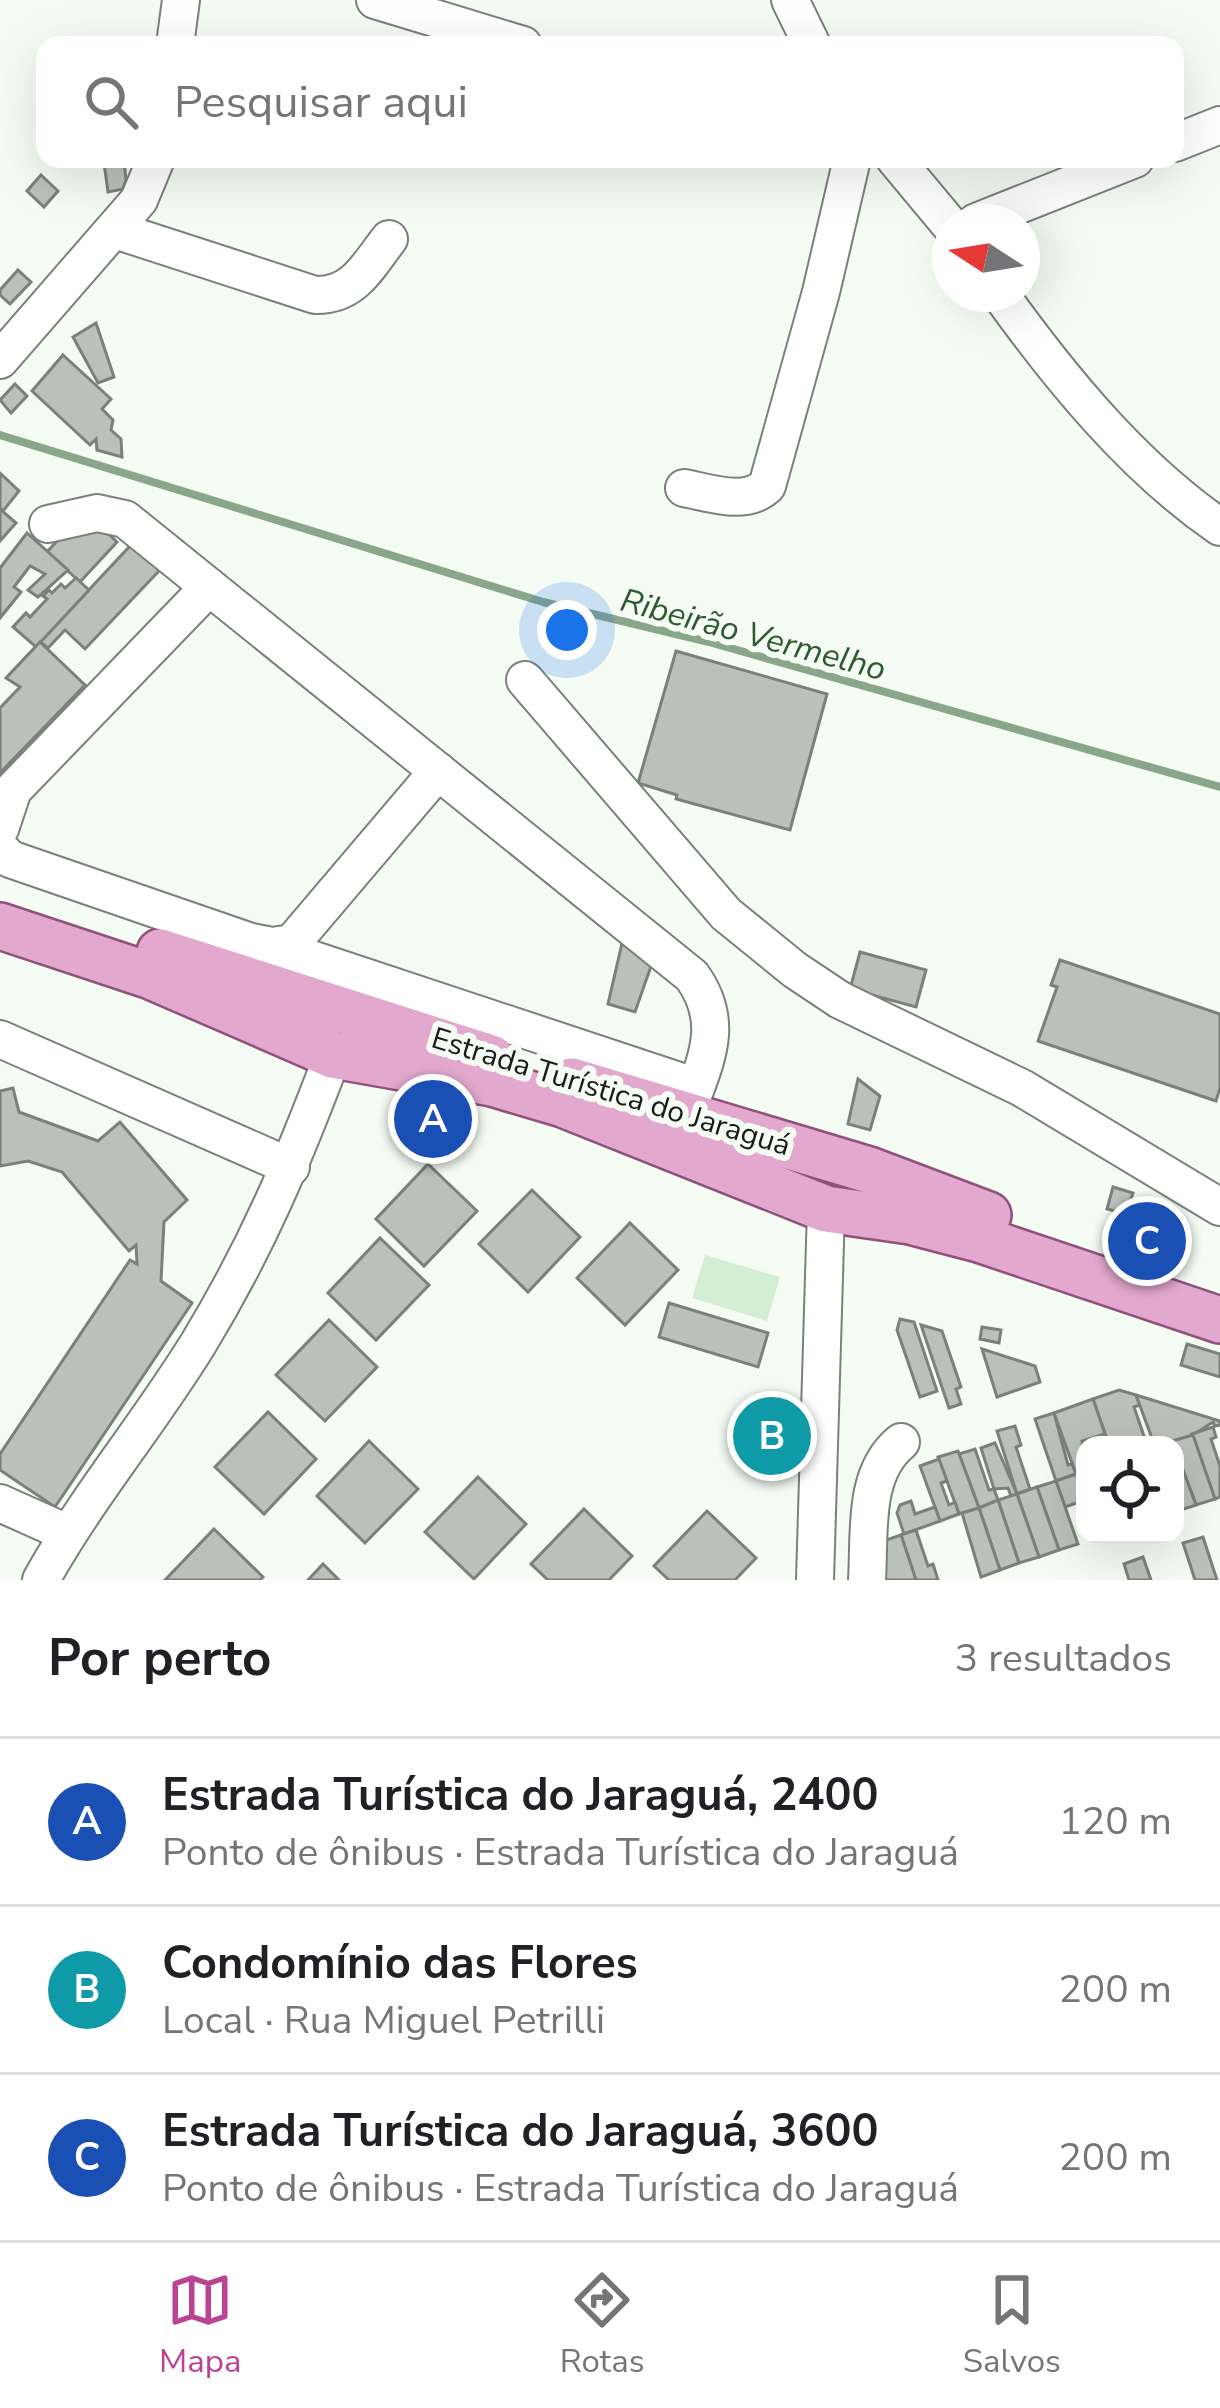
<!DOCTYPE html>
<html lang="pt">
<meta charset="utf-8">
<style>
body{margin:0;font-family:"Nunito Sans",sans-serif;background:#f6f6f6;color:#202124}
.controls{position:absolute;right:36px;bottom:36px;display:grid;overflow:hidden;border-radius:24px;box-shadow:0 12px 48px #0002}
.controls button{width:108px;height:108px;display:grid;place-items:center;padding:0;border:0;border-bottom:3px solid #e0e0e0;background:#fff;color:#202124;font:60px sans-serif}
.compass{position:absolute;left:932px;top:204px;width:108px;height:108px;border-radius:50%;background:#fff;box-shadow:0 12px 48px #0002;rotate:282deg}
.you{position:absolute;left:567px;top:630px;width:42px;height:42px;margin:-30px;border:9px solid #fff;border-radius:50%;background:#1a73e8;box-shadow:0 0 0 18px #1a73e833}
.badge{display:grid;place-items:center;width:78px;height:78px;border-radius:50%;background:#bc4294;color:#fff;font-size:39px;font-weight:700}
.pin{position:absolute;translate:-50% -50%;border:6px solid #fff;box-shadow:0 3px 12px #0006}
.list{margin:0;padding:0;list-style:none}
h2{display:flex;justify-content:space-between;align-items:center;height:156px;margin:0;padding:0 48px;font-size:51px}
h2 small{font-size:39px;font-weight:400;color:#757577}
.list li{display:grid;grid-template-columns:78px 1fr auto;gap:36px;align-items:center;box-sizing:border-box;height:168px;padding:0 48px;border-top:3px solid #e0e0e0}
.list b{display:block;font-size:45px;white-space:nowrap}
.list p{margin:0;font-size:39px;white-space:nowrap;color:#757577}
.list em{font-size:39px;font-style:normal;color:#757577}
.icon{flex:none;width:66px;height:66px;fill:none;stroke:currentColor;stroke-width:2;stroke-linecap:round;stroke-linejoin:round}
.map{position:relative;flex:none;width:1220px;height:1580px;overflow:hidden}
.search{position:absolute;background:#fff;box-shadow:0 12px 48px #0002;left:36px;right:36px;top:36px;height:132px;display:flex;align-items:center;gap:30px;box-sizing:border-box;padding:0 42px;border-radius:24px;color:#757577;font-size:45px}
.sheet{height:660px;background:#fff}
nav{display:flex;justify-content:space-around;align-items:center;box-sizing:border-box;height:168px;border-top:3px solid #e0e0e0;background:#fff;font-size:33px;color:#757577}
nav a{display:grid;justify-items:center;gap:6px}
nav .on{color:#bc4294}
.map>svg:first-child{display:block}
</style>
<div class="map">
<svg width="1220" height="1580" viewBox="0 0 1220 1580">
<rect width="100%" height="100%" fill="#f4fcf4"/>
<polygon fill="#d3eed2" points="705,1255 780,1277 767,1321 692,1298"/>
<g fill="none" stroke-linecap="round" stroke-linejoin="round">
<polyline stroke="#8aa68a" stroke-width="8" points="0,435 543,602 709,642 1220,787"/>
</g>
<g fill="#bac1ba" stroke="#7a817a" stroke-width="3">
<polygon points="124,160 126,180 123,189 108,192 104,163"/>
<polygon points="41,175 58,191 44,207 27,191"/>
<polygon points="18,270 31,282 10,304 0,295 0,290"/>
<polygon points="96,323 114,377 98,383 73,337"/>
<polygon points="63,355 111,399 102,409 113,420 111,430 121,439 122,457 97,450 96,439 90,445 32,391"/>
<polygon points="15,384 27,396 11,413 0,400"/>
<polygon points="0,473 19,491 3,511 0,508"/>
<polygon points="0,509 16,523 0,541"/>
<polygon points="90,516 117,542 80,582 47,552 68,529"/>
<polygon points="27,533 68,570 38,597 28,590 45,574 30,566 14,587 21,592 0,618 0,568"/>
<polygon points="131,545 162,563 158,572 85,649 65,630 48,648 40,642"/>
<polygon points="76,578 89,590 36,647 13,627 26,613 30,617 47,599 43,596 49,590 52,593 61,584 65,588"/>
<polygon points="40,642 85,685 0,773 0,708 20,687 6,678"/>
<polygon points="676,651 827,694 790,830 676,799 677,795 638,783"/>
<polygon points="623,939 657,949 635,1012 608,1004"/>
<polygon points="860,952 926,970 916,1007 850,989"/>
<polygon points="1060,960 1220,1014 1220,1088 1216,1101 1038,1041 1057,987 1051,985"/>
<polygon points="858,1079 880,1096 870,1130 848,1124"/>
<polygon points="13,1088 19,1112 98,1141 120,1122 187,1200 164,1222 161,1281 192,1303 55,1507 0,1470 0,1454 130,1260 137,1264 136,1245 129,1251 62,1172 28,1161 0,1166 0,1091"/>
<polygon points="428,1164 477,1211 424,1266 376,1219"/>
<polygon points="1113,1187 1133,1193 1126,1214 1107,1209"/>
<polygon points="532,1190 580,1237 528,1292 479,1244"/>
<polygon points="630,1223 678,1270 625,1325 577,1278"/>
<polygon points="380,1238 429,1285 376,1340 328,1293"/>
<polygon points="669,1303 768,1333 758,1367 659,1337"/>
<polygon points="900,1319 914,1322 937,1391 920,1397 897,1330"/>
<polygon points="329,1320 377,1367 325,1421 276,1375"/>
<polygon points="921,1325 942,1331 961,1387 956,1389 961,1404 949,1408"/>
<polygon points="982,1327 1001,1330 999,1343 980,1339"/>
<polygon points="1187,1344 1220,1354 1220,1377 1181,1365"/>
<polygon points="982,1349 1035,1366 1040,1382 997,1397"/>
<polygon points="1119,1390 1136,1395 1140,1405 1134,1407 1145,1439 1109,1445 1093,1399"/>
<polygon points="1136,1395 1220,1421 1220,1425 1215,1426 1213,1422 1193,1435 1163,1445 1161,1439 1153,1441"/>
<polygon points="1093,1399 1105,1434 1082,1441 1085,1471 1076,1474 1054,1413"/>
<polygon points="268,1412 316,1459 264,1514 215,1467"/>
<polygon points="1054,1413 1068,1465 1072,1464 1076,1474 1056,1481 1035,1419"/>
<polygon points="756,1419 789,1424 788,1451 754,1448"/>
<polygon points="1015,1426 1021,1445 1016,1447 1030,1489 1017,1494 997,1431"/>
<polygon points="1213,1427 1216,1437 1211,1439 1220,1466 1220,1497 1215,1499 1192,1434"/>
<polygon points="1193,1435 1215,1499 1196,1505 1172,1441"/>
<polygon points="369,1441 418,1489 365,1543 317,1496"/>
<polygon points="995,1443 1017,1494 1011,1496 1008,1488 994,1489 981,1448"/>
<polygon points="1175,1448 1196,1505 1175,1512"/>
<polygon points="975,1449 989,1490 994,1489 998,1500 979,1508 959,1454"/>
<polygon points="958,1451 979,1508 959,1514 938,1457"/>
<polygon points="939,1459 947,1481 941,1483 949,1505 955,1502 959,1514 940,1521 920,1466"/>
<polygon points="1076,1474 1085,1500 1065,1507 1056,1481"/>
<polygon points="478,1477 526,1524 474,1579 425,1532"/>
<polygon points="1056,1481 1078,1544 1059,1550 1037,1487"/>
<polygon points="1037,1487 1059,1550 1039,1557 1017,1494"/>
<polygon points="1017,1494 1039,1557 1019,1563 998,1500"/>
<polygon points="998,1500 1019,1563 1000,1570 979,1508"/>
<polygon points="911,1501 915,1514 935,1507 940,1521 904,1534 897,1513 900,1505"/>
<polygon points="979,1508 1000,1570 981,1577 962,1513"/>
<polygon points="584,1509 632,1556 609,1580 548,1580 531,1564"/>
<polygon points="707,1511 756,1558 735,1580 669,1580 654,1566"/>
<polygon points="214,1529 263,1577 260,1580 165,1580"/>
<polygon points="916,1530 928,1566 933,1564 938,1580 916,1580 901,1535"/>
<polygon points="901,1535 916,1580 881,1580 886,1540"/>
<polygon points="1203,1537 1217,1580 1195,1580 1183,1543"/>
<polygon points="1143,1557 1151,1580 1129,1580 1124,1564"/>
<polygon points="323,1564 339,1580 308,1580"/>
</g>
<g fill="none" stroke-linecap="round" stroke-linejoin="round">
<defs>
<g id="minor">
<polyline points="375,0 523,45"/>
<polyline points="790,0 812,45"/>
<polyline points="175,45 181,0"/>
<polyline points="1175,143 1220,125"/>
<polyline points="895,159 950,225"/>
<polyline points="976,222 1135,159"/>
<path d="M115,230l200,65c39,1 52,-28 74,-56"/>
<path d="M1000,294c61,85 133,173 220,233"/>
<polyline points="0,360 139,200 156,159"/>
<path d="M684,488c27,5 61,18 83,-2l54,-194 31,-133"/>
<path d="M48,524l49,-11 28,6 567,457c35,49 12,87 -6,139"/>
<polyline points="525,680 726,914 795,970 840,1000 1022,1088 1220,1207"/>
<polyline points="0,829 13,790 209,587"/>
<polyline points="0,849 10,859 251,942 272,946 292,943 438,771"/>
<polyline points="272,946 685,1083 699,1078"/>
<polyline points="0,1039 291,1167"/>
<polyline points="0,1503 67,1533"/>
<path d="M41,1580c46,-83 107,-155 157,-236 59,-97 95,-183 135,-289"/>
<polyline points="815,1580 826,1209"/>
<path d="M867,1580c3,-46 -5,-106 34,-138"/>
</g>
<g id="major">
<polyline points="0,926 151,976 333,1055 492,1083 563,1104 826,1209 910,1221 979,1239 1220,1320"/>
<polyline points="160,952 491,1058"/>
<polyline points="572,1081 869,1170 988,1215"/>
</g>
</defs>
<use href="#minor" stroke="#7a817a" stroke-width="40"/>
<use href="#major" stroke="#8f5178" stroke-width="50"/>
<use href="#minor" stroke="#fff" stroke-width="36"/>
<use href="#major" stroke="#e2a8cd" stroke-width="45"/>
</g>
<g text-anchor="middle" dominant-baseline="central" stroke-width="12" stroke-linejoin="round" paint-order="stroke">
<g font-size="30" fill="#191c19" stroke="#f4fcf4">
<text transform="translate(611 1092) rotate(17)">Estrada Turística do Jaraguá</text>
</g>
<g font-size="33" font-style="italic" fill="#2f5930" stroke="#f4fcf4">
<text transform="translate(753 635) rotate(15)">Ribeirão Vermelho</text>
</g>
</g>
</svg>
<div class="controls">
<button><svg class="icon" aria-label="locate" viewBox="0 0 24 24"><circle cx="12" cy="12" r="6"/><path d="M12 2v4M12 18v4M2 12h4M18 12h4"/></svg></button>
</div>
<svg class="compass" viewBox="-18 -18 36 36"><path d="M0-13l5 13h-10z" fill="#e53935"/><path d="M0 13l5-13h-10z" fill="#757577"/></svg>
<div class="you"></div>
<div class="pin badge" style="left:433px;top:1119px;background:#1a4fb4">A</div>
<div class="pin badge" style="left:772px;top:1436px;background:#0f9aa8">B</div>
<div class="pin badge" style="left:1147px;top:1241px;background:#1a4fb4">C</div>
<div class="search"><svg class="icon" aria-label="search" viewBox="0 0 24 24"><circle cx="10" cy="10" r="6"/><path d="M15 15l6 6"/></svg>Pesquisar aqui</div>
</div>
<section class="sheet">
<h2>Por perto<small>3 resultados</small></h2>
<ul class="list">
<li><span class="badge" style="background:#1a4fb4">A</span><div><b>Estrada Turística do Jaraguá, 2400</b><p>Ponto de ônibus · Estrada Turística do Jaraguá</p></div><em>120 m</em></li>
<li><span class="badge" style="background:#0f9aa8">B</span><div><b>Condomínio das Flores</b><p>Local · Rua Miguel Petrilli</p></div><em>200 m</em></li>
<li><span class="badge" style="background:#1a4fb4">C</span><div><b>Estrada Turística do Jaraguá, 3600</b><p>Ponto de ônibus · Estrada Turística do Jaraguá</p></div><em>200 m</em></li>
</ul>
</section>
<nav>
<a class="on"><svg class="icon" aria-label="map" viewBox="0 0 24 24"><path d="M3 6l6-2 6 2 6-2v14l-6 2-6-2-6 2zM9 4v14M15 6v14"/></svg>Mapa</a>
<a><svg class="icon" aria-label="directions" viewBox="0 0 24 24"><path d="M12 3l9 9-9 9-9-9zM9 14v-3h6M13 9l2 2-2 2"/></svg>Rotas</a>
<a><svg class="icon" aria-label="saved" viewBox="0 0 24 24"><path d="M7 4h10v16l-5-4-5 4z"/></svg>Salvos</a>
</nav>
